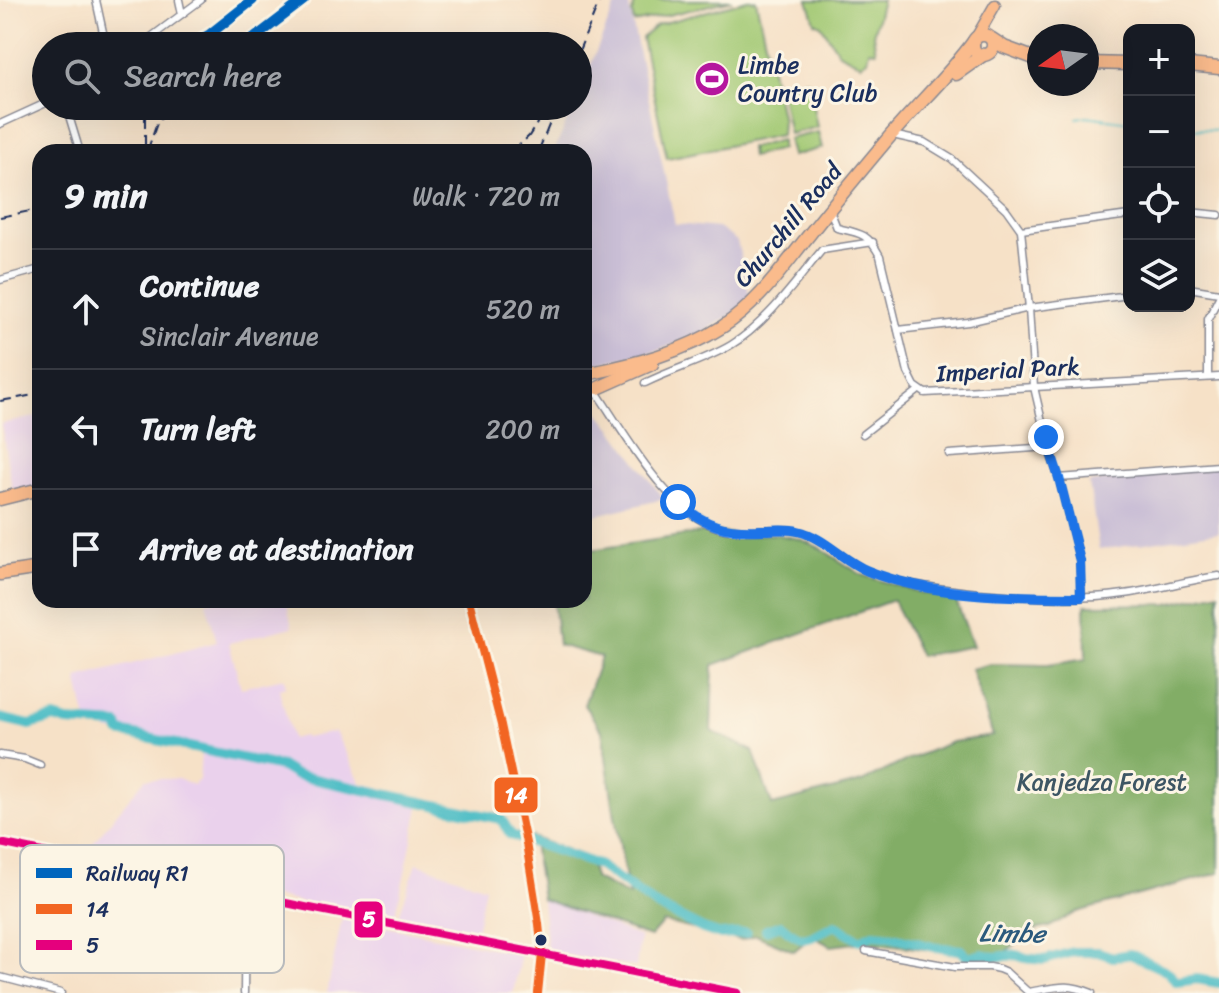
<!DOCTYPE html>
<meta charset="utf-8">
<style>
body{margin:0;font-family:Sriracha,sans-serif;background:#242831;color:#f1f3f6}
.controls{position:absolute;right:24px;top:24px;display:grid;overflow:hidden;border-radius:16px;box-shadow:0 8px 32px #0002}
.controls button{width:72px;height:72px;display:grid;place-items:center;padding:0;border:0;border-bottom:2px solid #363941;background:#171b24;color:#f1f3f6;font:40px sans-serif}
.compass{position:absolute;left:1027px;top:24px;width:72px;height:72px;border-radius:50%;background:#171b24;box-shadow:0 8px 32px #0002;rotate:256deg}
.stop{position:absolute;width:24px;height:24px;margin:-18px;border:6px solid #1a73e8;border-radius:50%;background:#fff}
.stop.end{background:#1a73e8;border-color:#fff;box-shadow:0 2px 8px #0008}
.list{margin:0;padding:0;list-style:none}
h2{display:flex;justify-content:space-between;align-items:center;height:104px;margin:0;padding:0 32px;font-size:34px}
h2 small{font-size:26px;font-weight:400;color:#9ea1a6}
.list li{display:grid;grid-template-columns:52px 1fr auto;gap:24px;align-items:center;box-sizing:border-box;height:120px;padding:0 32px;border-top:2px solid #363941}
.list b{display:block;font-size:30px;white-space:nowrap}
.list p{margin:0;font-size:26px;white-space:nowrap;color:#9ea1a6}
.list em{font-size:26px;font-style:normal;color:#9ea1a6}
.icon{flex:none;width:44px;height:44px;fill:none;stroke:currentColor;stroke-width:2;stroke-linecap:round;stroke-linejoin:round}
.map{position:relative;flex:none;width:1219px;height:993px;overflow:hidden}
.search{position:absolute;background:#171b24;box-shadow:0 8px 32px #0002;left:32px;top:32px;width:560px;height:88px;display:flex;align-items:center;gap:20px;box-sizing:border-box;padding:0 28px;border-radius:44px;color:#9ea1a6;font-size:30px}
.panel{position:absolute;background:#171b24;box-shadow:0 8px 32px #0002;left:32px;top:144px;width:560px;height:464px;border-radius:24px}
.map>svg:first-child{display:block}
</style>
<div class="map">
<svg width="1219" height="993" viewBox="0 0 1219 993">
<rect width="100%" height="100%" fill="#fcf5e5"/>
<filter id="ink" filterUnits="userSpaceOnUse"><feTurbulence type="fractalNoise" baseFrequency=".0125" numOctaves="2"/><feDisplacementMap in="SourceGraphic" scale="16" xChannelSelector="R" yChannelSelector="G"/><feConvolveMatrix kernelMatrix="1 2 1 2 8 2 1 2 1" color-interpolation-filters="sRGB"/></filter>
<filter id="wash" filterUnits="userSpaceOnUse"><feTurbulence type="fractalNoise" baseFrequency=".006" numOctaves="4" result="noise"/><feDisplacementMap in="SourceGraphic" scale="32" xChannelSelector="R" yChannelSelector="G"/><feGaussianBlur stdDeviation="1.8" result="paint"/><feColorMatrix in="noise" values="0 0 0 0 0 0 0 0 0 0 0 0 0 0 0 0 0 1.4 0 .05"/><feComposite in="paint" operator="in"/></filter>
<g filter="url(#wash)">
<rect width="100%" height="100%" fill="#f6e1c7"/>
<g fill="#ead1ec">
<polygon points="40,416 40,488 13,494 1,424"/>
<polygon points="214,600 286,600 292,627 229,643 241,688 284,678 286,687 279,689 292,739 303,736 305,738 335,732 361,783 421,798 394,923 84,854 145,779 178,779 193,785 199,780 201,754 88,725 77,678 217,642 206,602"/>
<polygon points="417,863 485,887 475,936 398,918"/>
<polygon points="542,899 640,937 636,967 547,952"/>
<polygon points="342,918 521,954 513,993 327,993"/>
</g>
<g fill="#cabfd6">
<polygon points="628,1 675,224 718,228 737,241 751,303 700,334 659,350 584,367 584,152 554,152 573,106 578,106 578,94 615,7"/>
<polygon points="584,394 611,427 664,499 584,518"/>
<polygon points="1219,464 1219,532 1099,550 1089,483"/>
</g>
<g fill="#a3c974" stroke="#5f7c69" stroke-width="2">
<polygon points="636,0 732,0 634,23 632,13"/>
<polygon points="748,0 756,0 782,120 781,135 667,158 642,38 657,25"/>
<polygon points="808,0 882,0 873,35 876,51 869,50 867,60 861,64 839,53 821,25 815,22"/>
<polygon points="808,80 817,127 789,134 779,85"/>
<polygon points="818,132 822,148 792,156 788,139"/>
<polygon points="781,140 781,149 751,157 750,148"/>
</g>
<polygon fill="#82ad66" stroke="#4e6e62" stroke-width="2" points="706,532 743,535 774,534 800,539 818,547 862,575 922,593 955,598 973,646 920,656 893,600 713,665 711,731 753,751 772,805 862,782 907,760 952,742 993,736 971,669 991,664 1048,665 1086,659 1085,605 1168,604 1219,592 1219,873 1077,912 1049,927 1030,931 999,959 894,945 863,942 831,946 812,936 794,951 756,935 741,940 663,922 650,937 542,899 532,837 589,858 594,878 629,896 615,817 602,731 584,705 601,657 558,645 553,600 584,600 584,551"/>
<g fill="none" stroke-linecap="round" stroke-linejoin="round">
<g stroke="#50bec6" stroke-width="2">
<polyline points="1077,118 1087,116 1129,122"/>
<polyline points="1189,129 1219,130"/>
</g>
<g stroke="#50bec6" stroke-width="10">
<polyline points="0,718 30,725 54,718 67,722 118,725 120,732 282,767 295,775 501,819 511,835 598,865 657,906 703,929 721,935 746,933"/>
<path d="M766,930l15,-5c26,23 27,12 54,0l25,15 13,-6 12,1 49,12 27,3 6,7h4l11,-3 12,3 22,-2 9,3 19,2 29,-8h25l15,5 17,-3 30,14 8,4 9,10 20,-3 22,4"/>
</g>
</g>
</g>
<g filter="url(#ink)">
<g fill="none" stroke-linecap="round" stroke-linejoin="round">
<defs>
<g id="street">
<polyline points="96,0 106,46"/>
<polyline points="179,0 182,14"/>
<polyline points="139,46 201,0"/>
<polyline points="66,106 80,152"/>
<polyline points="0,124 46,103"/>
<polyline points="893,133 897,136 924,142 952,159 1006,209 1021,230 1029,308 1034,387 1048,447 1059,478 1080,561 1081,597"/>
<path d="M830,210l7,18c23,5 31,5 43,28l28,116 7,14 10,7 294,-16"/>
<polyline points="1189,212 1219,215"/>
<polyline points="1021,230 1129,215"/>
<polyline points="0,280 40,269"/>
<polyline points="1189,288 1219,293"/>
<polyline points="898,330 968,322 1029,308 1129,295"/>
<polyline points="1208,377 1208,319 1219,297"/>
<path d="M645,383c28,-14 59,-22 86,-38 34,-20 66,-65 91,-95l51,-8"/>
<path d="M595,390c29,42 75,129 129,139 28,6 58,-6 85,6 20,9 36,25 56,35 33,15 78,19 113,23 48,4 98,8 146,1 32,-4 63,-14 95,-18"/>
<polyline points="863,434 919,390"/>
<polyline points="949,454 1048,447"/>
<polyline points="1059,478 1219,466"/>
<polyline points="0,755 25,759 40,765"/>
<polyline points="0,843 305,907 738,993"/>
<path d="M866,951l89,16h35l9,2 7,3 22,20c28,-4 36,-10 64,1"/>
<polyline points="0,977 61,993"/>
<polyline points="244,993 245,894"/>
</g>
<polyline id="secondary" points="469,600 501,725 526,843 539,924 542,954 538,993"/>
<polyline id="primary" points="976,38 995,5"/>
<g id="highway">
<circle cx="983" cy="45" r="10"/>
<polyline points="992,39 1004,47 1039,60"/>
<polyline points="1087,63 1129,64"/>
<polyline points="1189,65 1219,68"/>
<polyline points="956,74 983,55"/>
<path d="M591,373c45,-9 92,-21 131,-46 36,-23 61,-60 87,-92 25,-32 51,-63 77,-94 29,-35 62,-64 88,-100"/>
<polyline points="598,388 652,364"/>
<polyline points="584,397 590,391"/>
<polyline points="0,499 40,489"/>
<polyline points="0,574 40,568"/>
</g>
</defs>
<use href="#street" stroke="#888892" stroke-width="9"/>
<use href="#secondary" stroke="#888892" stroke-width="12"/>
<use href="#primary" stroke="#888892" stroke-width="13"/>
<use href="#highway" stroke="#888892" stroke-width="15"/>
<use href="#street" stroke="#fff" stroke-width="6"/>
<use href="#secondary" stroke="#fde4d1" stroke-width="9"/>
<use href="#primary" stroke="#fabb8c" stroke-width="10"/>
<use href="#highway" stroke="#fabb8c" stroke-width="12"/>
<g stroke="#1b2f5e" stroke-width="2" stroke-dasharray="12 6" stroke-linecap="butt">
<polyline points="190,46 210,34 253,0"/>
<polyline points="244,46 304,0"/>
<polyline points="578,53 600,0"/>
<polyline points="145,146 145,106"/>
<polyline points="147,152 157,123 169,106"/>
<polyline points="512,152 529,136 548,106"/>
<polyline points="538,152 554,113"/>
<polyline points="0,217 40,209"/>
<polyline points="0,401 40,394"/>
</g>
<defs>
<polyline id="bus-1" points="469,600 501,725 526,843 539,924 542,954 538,993"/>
<polyline id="bus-2" points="0,843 305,907 738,993"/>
</defs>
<use href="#bus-1" stroke="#fcf5e5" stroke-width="14"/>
<use href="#bus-2" stroke="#fcf5e5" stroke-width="14"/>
<use href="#bus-1" stroke="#f26522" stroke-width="8"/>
<use href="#bus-2" stroke="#e5007d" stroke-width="8"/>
<defs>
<g id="rail-1">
<polyline points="190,46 210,34 253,0"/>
<polyline points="244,46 304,0"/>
</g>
</defs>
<use href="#rail-1" stroke="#fcf5e5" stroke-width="16"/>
<use href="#rail-1" stroke="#0065bd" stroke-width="10"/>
</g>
</g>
<g fill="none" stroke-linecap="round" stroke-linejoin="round" filter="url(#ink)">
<path stroke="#1a73e8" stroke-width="10" d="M678,502c27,24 47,30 84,28 11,0 25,-2 36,1 26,6 45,30 70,40 64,26 144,26 213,26l-1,-36 -21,-83 -13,-41"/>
</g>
<defs>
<symbol id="stadium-disc" viewBox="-11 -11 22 22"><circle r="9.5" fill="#b5179e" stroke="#fcf5e5"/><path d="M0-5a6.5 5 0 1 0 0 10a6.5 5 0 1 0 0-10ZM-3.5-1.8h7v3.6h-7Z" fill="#fff"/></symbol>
</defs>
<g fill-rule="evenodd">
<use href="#stadium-disc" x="692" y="59" width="40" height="40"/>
</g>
<circle fill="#1b2f5e" stroke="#fcf5e5" stroke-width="3" cx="541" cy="940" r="7"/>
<g text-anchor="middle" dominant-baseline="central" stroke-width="6" stroke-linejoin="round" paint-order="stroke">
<g font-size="24" fill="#1b2f5e" stroke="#fcf5e5" text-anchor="start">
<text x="738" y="65">Limbe<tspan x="738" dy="28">Country Club</tspan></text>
</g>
<g font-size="24" fill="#1b2f5e" stroke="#fcf5e5">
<text transform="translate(788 225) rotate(-50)">Churchill Road</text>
<text transform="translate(1008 370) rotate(-3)">Imperial Park</text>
</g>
<g font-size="24" fill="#3d5664" stroke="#fcf5e5">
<text x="1102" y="782">Kanjedza Forest</text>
</g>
<g font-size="26" font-style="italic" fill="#2b5a7d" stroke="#fcf5e5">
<text transform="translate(1012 933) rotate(1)">Limbe</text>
</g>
</g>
<rect x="20" y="845" width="264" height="128" rx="12" fill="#fcf5e5" stroke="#b8babc" stroke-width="2"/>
<rect x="36" y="868" width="36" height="10" fill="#0065bd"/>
<rect x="36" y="904" width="36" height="10" fill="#f26522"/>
<rect x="36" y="940" width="36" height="10" fill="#e5007d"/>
<g font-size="22" fill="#1b2f5e">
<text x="86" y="881">Railway R1</text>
<text x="86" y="917">14</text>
<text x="86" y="953">5</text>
</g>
<g stroke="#fcf5e5" stroke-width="3">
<rect x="493" y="776" width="46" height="38" rx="8" fill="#f26522"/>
<rect x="353" y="900" width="31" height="39" rx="8" fill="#e5007d"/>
</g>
<g font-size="22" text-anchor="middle" font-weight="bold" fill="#fff">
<text x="516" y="803">14</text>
<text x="369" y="927">5</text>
</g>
</svg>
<div class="controls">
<button>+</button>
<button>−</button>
<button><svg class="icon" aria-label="locate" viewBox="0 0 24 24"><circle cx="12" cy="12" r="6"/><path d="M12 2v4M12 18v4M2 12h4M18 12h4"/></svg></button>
<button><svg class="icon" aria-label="layers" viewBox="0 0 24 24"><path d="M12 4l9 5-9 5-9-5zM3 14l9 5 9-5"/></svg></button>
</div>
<svg class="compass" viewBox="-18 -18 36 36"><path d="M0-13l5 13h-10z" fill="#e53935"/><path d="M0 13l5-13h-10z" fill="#9ea1a6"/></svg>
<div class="stop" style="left:678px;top:502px"></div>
<div class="stop end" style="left:1046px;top:437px"></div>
<div class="search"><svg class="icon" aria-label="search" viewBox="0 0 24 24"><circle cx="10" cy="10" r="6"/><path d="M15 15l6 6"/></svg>Search here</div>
<section class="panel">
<h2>9 min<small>Walk · 720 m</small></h2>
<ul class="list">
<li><svg class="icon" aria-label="ahead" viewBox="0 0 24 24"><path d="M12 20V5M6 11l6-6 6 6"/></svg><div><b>Continue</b><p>Sinclair Avenue</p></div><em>520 m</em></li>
<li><svg class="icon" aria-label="left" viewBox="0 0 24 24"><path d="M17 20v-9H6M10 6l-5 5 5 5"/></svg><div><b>Turn left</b></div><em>200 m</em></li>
<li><svg class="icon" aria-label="arrive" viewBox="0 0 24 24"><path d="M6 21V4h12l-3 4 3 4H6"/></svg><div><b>Arrive at destination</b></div></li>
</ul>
</section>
</div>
